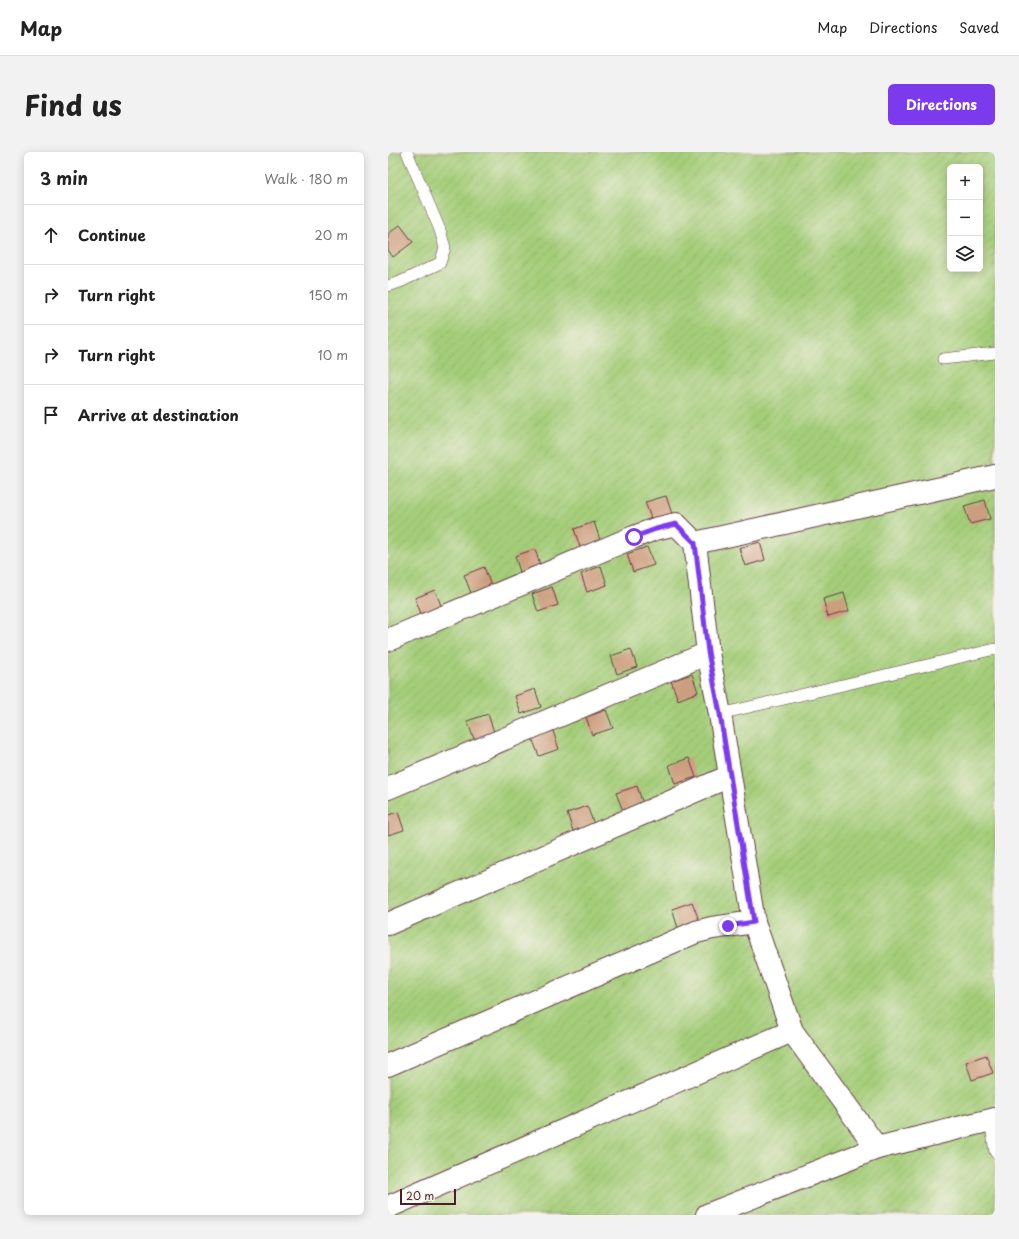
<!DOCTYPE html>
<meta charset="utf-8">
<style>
body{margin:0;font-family:"Playpen Sans",sans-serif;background:#f2f2f2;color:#222}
.controls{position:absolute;right:12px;top:12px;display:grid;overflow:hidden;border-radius:6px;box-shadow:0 2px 10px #0003}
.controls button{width:36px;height:36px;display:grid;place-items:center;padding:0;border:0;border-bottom:1px solid #e0e0e0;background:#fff;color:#222;font:20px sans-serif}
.scale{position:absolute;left:12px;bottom:10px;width:56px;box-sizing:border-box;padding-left:4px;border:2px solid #4a1f2b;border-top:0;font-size:11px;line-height:14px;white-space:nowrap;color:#4a1f2b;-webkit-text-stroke:3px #f7f3e8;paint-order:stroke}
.stop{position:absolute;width:12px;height:12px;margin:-9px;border:3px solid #7c3aed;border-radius:50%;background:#fff}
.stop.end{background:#7c3aed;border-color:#fff;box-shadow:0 1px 4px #0008}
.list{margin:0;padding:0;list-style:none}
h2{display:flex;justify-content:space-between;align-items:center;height:52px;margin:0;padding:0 16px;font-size:17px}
h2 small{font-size:13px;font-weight:400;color:#767676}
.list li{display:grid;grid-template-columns:26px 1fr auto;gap:12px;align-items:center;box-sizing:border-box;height:60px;padding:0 16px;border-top:1px solid #e0e0e0}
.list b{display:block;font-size:15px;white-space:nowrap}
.list em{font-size:13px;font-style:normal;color:#767676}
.icon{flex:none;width:22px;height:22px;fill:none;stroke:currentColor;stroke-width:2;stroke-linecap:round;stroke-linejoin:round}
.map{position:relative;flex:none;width:607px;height:1063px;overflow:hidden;border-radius:6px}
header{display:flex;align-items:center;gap:24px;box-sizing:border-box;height:56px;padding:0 20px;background:#fff;border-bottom:1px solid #e0e0e0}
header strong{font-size:19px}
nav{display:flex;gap:22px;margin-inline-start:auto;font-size:14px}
.intro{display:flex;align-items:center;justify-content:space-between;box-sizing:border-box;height:96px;padding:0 24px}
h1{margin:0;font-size:28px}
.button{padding:10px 18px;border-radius:6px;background:#7c3aed;color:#fff;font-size:14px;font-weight:700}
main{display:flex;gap:24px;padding:0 24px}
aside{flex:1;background:#fff;border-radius:6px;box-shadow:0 2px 10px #0003}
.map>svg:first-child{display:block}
</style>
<header>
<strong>Map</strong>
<nav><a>Map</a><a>Directions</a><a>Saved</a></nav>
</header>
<div class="intro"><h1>Find us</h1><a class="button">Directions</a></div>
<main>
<aside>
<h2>3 min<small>Walk · 180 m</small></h2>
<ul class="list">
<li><svg class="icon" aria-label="ahead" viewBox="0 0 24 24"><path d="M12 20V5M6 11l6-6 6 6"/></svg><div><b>Continue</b></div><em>20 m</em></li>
<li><svg class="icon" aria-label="right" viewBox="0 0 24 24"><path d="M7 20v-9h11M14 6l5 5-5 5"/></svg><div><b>Turn right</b></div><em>150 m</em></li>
<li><svg class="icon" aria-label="right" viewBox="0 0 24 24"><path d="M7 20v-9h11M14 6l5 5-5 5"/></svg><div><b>Turn right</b></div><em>10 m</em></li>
<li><svg class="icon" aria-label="arrive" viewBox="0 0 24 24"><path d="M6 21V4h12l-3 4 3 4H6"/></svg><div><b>Arrive at destination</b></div></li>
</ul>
</aside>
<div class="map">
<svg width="607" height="1063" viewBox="0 0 607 1063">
<defs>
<pattern id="garden-furrows" width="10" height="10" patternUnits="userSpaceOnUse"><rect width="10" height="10" fill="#a4cd79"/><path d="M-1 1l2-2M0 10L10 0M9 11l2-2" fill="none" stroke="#8fb069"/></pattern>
</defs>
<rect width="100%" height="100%" fill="#f7f3e8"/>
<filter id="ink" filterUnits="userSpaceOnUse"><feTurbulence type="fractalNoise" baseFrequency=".025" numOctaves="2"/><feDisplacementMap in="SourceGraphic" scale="8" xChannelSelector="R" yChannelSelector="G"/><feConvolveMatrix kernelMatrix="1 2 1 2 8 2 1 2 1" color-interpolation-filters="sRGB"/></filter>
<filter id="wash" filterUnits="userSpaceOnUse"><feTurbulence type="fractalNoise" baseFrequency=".012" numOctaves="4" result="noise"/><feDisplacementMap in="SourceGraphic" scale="16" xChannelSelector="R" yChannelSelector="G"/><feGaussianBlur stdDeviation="0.9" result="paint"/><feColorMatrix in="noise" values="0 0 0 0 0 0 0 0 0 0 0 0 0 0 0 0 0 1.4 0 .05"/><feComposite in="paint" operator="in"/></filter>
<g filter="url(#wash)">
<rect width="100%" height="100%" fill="#e7e1be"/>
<path fill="url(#garden-furrows)" stroke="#777652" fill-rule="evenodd" d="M0,0h607v1063h-607zM562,15h30v102h-30z"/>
<g id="blocks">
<g fill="#cd9d7f">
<polygon points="12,73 25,90 5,105 0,98 0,82"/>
<polygon points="278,344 284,362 264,369 257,350"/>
<polygon points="597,348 602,367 582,372 576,354"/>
<polygon points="206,370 212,388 192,395 186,377"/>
<polygon points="372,390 377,408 357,414 351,396"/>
<polygon points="259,395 266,413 245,420 239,402"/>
<polygon points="147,397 153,416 133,423 127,404"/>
<polygon points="213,414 219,433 199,440 193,422"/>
<polygon points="96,415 103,434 83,441 76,423"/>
<polygon points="164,435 170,453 150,460 144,442"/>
<polygon points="47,438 54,456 34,464 27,446"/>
<polygon points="456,441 461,459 440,465 435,447"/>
<polygon points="243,497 249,515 229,522 223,504"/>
<polygon points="304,522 310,540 290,548 283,529"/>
<polygon points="147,537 153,555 133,562 127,544"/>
<polygon points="218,558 225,576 204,583 198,565"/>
<polygon points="100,562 106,580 86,587 79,569"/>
<polygon points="165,579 171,597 151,604 144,586"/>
<polygon points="301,606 308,625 287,632 281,613"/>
<polygon points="249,634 255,652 235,659 228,641"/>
<polygon points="199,654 206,672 185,679 179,661"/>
<polygon points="10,660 16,678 0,683 0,663"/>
<polygon points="304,750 311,768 290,776 284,757"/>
<polygon points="598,903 605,921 584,928 578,910"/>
</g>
</g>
</g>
<g filter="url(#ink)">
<use href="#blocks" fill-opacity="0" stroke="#623c41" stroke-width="1"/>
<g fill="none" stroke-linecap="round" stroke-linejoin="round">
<defs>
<g id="service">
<polyline points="0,134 12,130 52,111 57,96 52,78 19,0"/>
<polyline points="555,207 607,201"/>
<polyline points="332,562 607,497"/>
<polyline points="602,968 607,1000"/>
</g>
<g id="minor">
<polyline points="307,391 607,324"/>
<polyline points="0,488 246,385 267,377 288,372 307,391 320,501 332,562 366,770 404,879 489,996"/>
<polyline points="0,636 320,501"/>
<polyline points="0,772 342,624"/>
<polyline points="0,913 308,780 324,776 366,770"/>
<polyline points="0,1055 404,879"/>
<polyline points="319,1063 489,996 607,967"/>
</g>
</defs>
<use href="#service" stroke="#623c41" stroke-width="12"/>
<use href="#minor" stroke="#623c41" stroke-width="24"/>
<use href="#service" stroke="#fff" stroke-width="11"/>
<use href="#minor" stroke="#fff" stroke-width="22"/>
</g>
</g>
<g fill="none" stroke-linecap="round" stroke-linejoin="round" filter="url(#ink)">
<polyline stroke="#7c3aed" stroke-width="5" points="246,385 268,377 288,372 307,391 320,500 332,562 366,770 340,774"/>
</g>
</svg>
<div class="controls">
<button>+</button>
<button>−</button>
<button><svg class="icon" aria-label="layers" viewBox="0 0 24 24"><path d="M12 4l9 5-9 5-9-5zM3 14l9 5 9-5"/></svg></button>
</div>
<div class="scale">20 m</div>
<div class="stop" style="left:246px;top:385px"></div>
<div class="stop end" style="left:340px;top:774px"></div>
</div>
</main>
